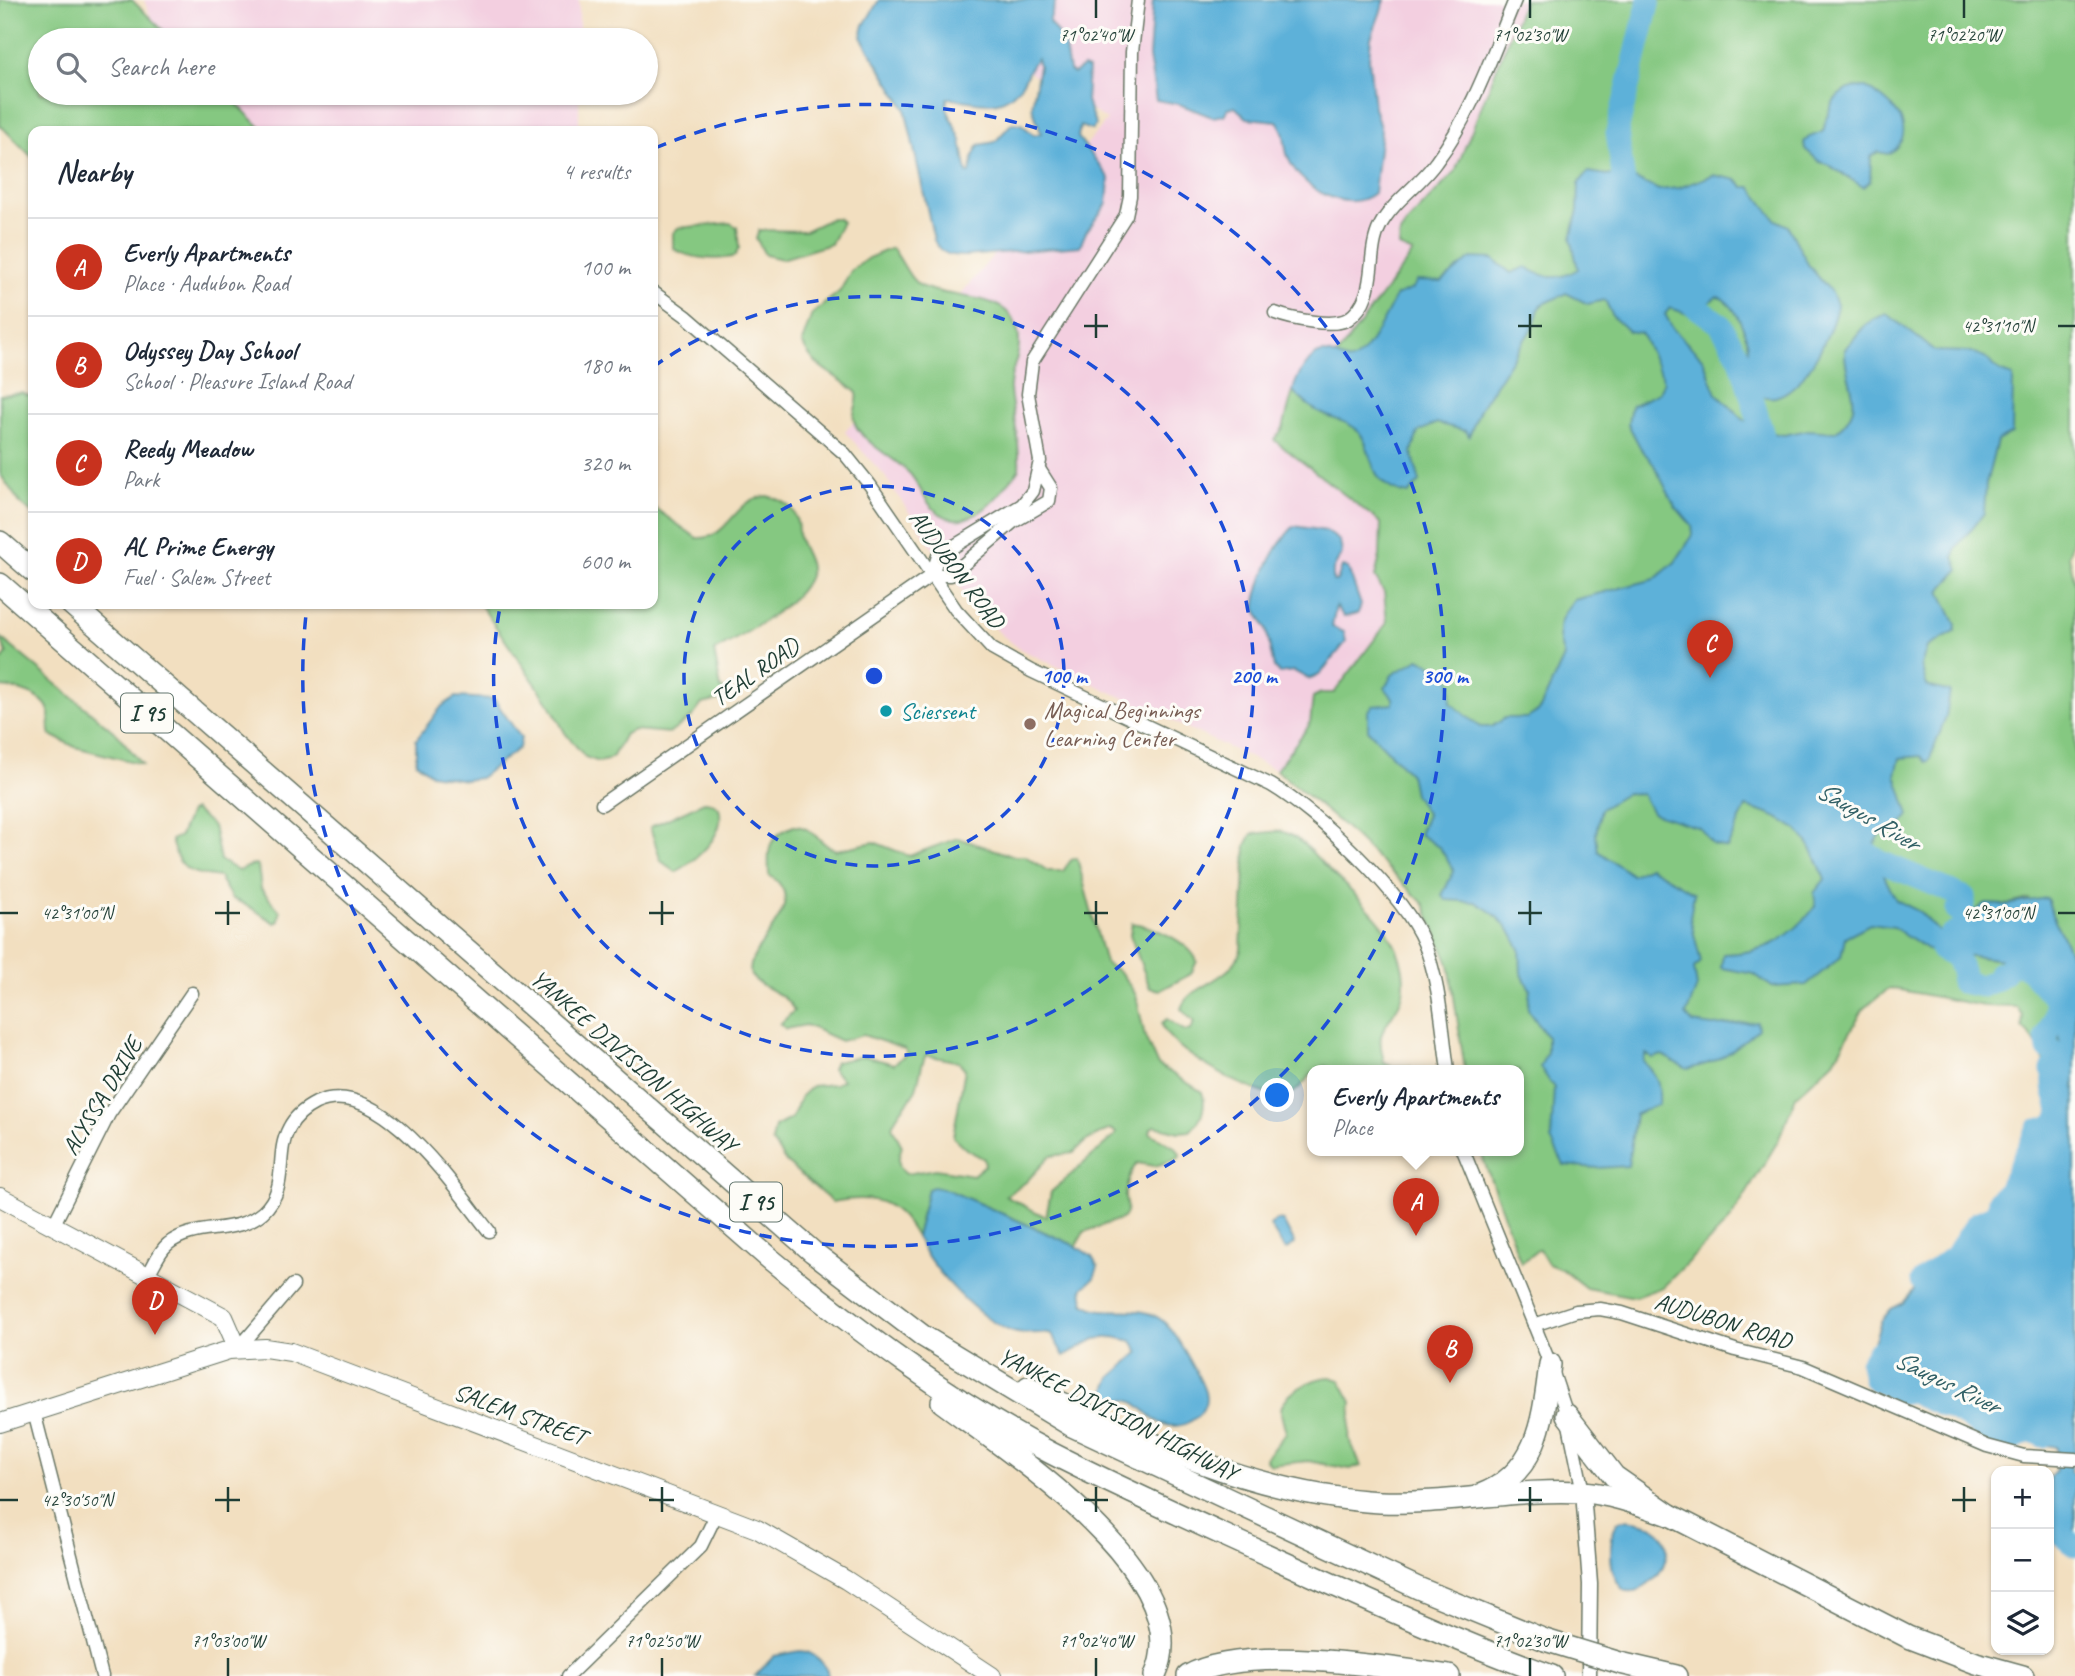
<!DOCTYPE html>
<meta charset="utf-8">
<style>
body{margin:0;font-family:Caveat,sans-serif;background:#f2f2f3;color:#1f2937}
.controls{position:absolute;right:21px;bottom:21px;display:grid;overflow:hidden;border-radius:14px;box-shadow:0 2px 5px #0004}
.controls button{width:63px;height:63px;display:grid;place-items:center;padding:0;border:0;border-bottom:2px solid #e0e1e3;background:#fff;color:#1f2937;font:35px sans-serif}
.you{position:absolute;left:1278px;top:1096px;width:24px;height:24px;margin:-18px;border:5px solid #fff;border-radius:50%;background:#1a73e8;box-shadow:0 0 0 10px #1a73e833}
.badge{display:grid;place-items:center;width:46px;height:46px;border-radius:50%;background:#c8321e;color:#fff;font-size:23px;font-weight:700}
.pin{position:absolute;translate:-50% -58px;filter:drop-shadow(0 2px 4px #0008)}
.pin::after{content:'';position:absolute;top:37px;width:24px;height:21px;background:inherit;clip-path:polygon(0 0,100% 0,50% 100%)}
.popup{position:absolute;left:1307px;top:1065px;width:217px;height:91px;box-sizing:border-box;display:grid;place-content:center;border-radius:14px;background:#fff;filter:drop-shadow(0 2px 5px #0005);font-size:23px;white-space:nowrap;color:#747a83}
.popup b{font-size:26px;color:#1f2937}
.popup::after{content:'';position:absolute;left:50%;top:100%;margin-left:-14px;border:14px solid transparent;border-top-color:#fff}
.list{margin:0;padding:0;list-style:none}
h2{display:flex;justify-content:space-between;align-items:center;height:91px;margin:0;padding:0 28px;font-size:30px}
h2 small{font-size:23px;font-weight:400;color:#747a83}
.list li{display:grid;grid-template-columns:46px 1fr auto;gap:21px;align-items:center;box-sizing:border-box;height:98px;padding:0 28px;border-top:2px solid #e0e1e3}
.list b{display:block;font-size:26px;white-space:nowrap}
.list p{margin:0;font-size:23px;white-space:nowrap;color:#747a83}
.list em{font-size:23px;font-style:normal;color:#747a83}
.icon{flex:none;width:38px;height:38px;fill:none;stroke:currentColor;stroke-width:2;stroke-linecap:round;stroke-linejoin:round}
.map{position:relative;flex:none;width:2075px;height:1676px;overflow:hidden}
.search{position:absolute;background:#fff;box-shadow:0 2px 5px #0004;left:28px;top:28px;width:630px;height:77px;display:flex;align-items:center;gap:18px;box-sizing:border-box;padding:0 24px;border-radius:38px;color:#747a83;font-size:26px}
.panel{position:absolute;background:#fff;box-shadow:0 2px 5px #0004;left:28px;top:126px;width:630px;height:483px;border-radius:14px}
.map>svg:first-child{display:block}
</style>
<div class="map">
<svg width="2075" height="1676" viewBox="0 0 2075 1676">
<rect width="100%" height="100%" fill="#fdfcf7"/>
<filter id="ink" filterUnits="userSpaceOnUse"><feTurbulence type="fractalNoise" baseFrequency=".0143" numOctaves="2"/><feDisplacementMap in="SourceGraphic" scale="14" xChannelSelector="R" yChannelSelector="G"/><feConvolveMatrix kernelMatrix="1 2 1 2 8 2 1 2 1" color-interpolation-filters="sRGB"/></filter>
<filter id="wash" filterUnits="userSpaceOnUse"><feTurbulence type="fractalNoise" baseFrequency=".00686" numOctaves="4" result="noise"/><feDisplacementMap in="SourceGraphic" scale="28" xChannelSelector="R" yChannelSelector="G"/><feGaussianBlur stdDeviation="1.57" result="paint"/><feColorMatrix in="noise" values="0 0 0 0 0 0 0 0 0 0 0 0 0 0 0 0 0 1.4 0 .05"/><feComposite in="paint" operator="in"/></filter>
<g filter="url(#wash)">
<rect width="100%" height="100%" fill="#f2dfc0"/>
<g fill="#f3cfe0">
<polygon points="144,0 579,0 579,40 160,40"/>
<polygon points="913,0 1524,0 1434,225 1274,441 1433,563 1276,770 1020,649 1002,635 977,613 884,475 845,432 1107,120"/>
<polygon points="213,93 579,93 579,131 252,131"/>
</g>
<g fill="#85c881" stroke="#52825a" stroke-width="2" fill-rule="evenodd">
<polygon points="0,0 132,0 173,40 40,40 40,93 226,93 264,131 33,131 33,158 0,125"/>
<path d="M1524,0h551v522l-6,34 6,28v379l-46,-64 -24,6 -21,-1 -39,34 -38,-3 23,16 75,9 18,5 31,38 8,55 -5,38 11,6 -6,20 -2,1 3,-8 -5,-14 -10,-2c3,-28 -5,-52 -26,-72l1,-12 -6,-8 -34,-1 -93,-18 -26,20 -30,53 -38,35 -18,45 -47,78 -68,68 -28,10 -49,-9 -23,-18 -15,-6 -9,-15 -18,14 -41,-113h39v-80h-54l-16,-106 -25,-60 -80,-78 -68,-56 34,-46 3,-27 8,-4h13l53,-70 -3,-31 -9,-15 5,-21 1,-33 -107,-83 9,-12 10,-37 10,10 110,-148 -14,-6 1,-14 8,-11 47,-50z"/>
<polygon points="832,218 838,218 842,222 831,244 782,259 765,255 756,238 759,230 805,231"/>
<path d="M730,223l7,4 2,21 -4,8c-16,5 -48,3 -62,-8v-15l5,-5z"/>
<path d="M892,248c10,11 16,31 29,38 31,16 98,2 98,56 1,15 -10,31 -9,47 2,26 11,53 9,80 -19,25 -49,70 -84,41 -11,-9 -15,-25 -25,-36 -13,-15 -46,-30 -55,-50 -5,-11 5,-20 2,-31 -19,-19 -44,-23 -55,-51l10,-28 28,-23 11,-20 17,-13z"/>
<polygon points="21,393 33,397 33,514 20,503 0,474 0,395"/>
<path d="M767,496c21,4 31,15 31,37 1,13 11,23 12,35 1,31 -72,70 -96,83l7,38 12,3 1,5 -32,7 -9,12 -23,17 -36,-3 -9,4 -12,22 -6,4 -8,2 -14,-5 -20,-24 -14,-27 -71,-102h173v-97l44,31c33,2 36,-40 70,-42z"/>
<path d="M0,637l118,98 24,29 -67,-17 -24,-12c-3,-8 -1,-15 -2,-23 -3,-17 -34,-24 -49,-25v-25l7,-8z"/>
<path d="M704,802l9,1 6,5c8,27 -23,52 -43,64l-15,-11 -11,-34z"/>
<path d="M194,810l19,16 7,34 18,11 17,-7 3,2 3,23 19,22 -1,10 -4,2c-11,-7 -31,-21 -43,-24l-13,-22c-30,-4 -40,-6 -48,-37l9,-4 10,-24z"/>
<path d="M794,826c18,-1 25,19 42,24l38,-8 35,14 49,-18 55,18h12l23,15h15l8,-11 6,-2 28,105 16,10 15,22 9,42 12,27 45,28c5,14 -1,29 -12,39l-11,1 -24,-6 -4,2 -1,5 26,15 4,6 -1,4 -24,8 -18,-3c-5,6 -12,24 -12,33 0,9 5,13 -2,22l-39,14 -8,14 -128,-56 -20,-1 -12,48c-21,-38 -43,-43 -84,-35l-46,-40 -14,-20 3,-15 17,-9 9,-22 11,-10 23,-2 8,-4 -11,-11 3,-7 29,-6 30,8 13,-11 -2,-4 -42,-14 -22,6 -35,-16 -20,4 -6,-5 14,-13c-9,-20 -30,-20 -43,-35 -9,-30 65,-72 18,-101 -1,-26 -2,-39 25,-49zM926,1055l33,7 6,7 -12,68 13,12 18,10 1,6 -12,10 -38,-6 -29,5c-10,-8 -8,-16 -4,-28l-10,-19c4,-14 15,-22 22,-34 6,-10 5,-25 12,-38zM1110,1129l6,3 -2,5 -63,55 -5,25 -41,-21 21,-14 24,-26 23,-3 13,-12z"/>
<path d="M1280,831c21,6 31,21 46,36 32,32 78,66 78,116 0,25 -17,33 -23,53 -2,9 2,18 3,27l8,3h18l1,4h-77l-9,-4c-17,5 -23,28 -42,30 -24,3 -121,-49 -121,-73l5,-4 18,12 6,-1 3,-8 -13,-13c6,-24 50,-26 60,-59l5,-105 6,-11z"/>
<path d="M1132,923c20,3 57,18 65,38l-6,13 -30,16 -11,-2 -20,-53z"/>
<path d="M1330,1377l10,3 12,22 -3,36 12,28 -11,3 -42,-8 -37,4 -5,-5 1,-4 19,-23c-1,-7 -5,-15 -5,-22 0,-17 34,-34 49,-34z"/>
</g>
<g fill="#5db1d9" stroke="#3e7786" stroke-width="2" fill-rule="evenodd">
<path d="M879,0h177l-7,22 15,21 5,28 4,3 10,-7 5,2 -2,32 10,24 -5,5 -11,-4 -2,11 31,41 -2,26 -21,28 -6,14 -114,10c-14,0 -26,-1 -32,-16l-29,-132 -44,-71 3,-12zM1037,59l2,7 -7,41 9,26 -7,2 -13,-11 -9,-1 -17,19 -16,3 -5,9 -4,19h-3l-6,-33 -14,-31v-11c31,2 54,17 76,-16 5,-7 7,-18 14,-23z"/>
<path d="M1153,0h232l-14,38 -2,20 5,49 7,24 -7,62c-27,23 -76,-7 -86,-36 -5,-13 -1,-25 -11,-36l-30,-3 -12,-11 -7,1 -4,7 -12,2 -33,-13 -23,-4 -7,-43z"/>
<path d="M1863,87c26,10 61,44 25,67l-10,-2 -7,5 -1,24 -7,6 -36,-23 -7,-2 -15,-13 -1,-7 5,-5 14,-5c5,-24 12,-45 40,-45z"/>
<path d="M1588,172l47,7 24,11 20,-2 34,-13 24,5 7,7h7l25,33 12,6 21,40 24,28 4,11c-4,28 -45,115 -82,87 -7,-6 -15,-11 -18,-20 3,-4 9,-9 10,-14 6,-15 -13,-61 -31,-61l-22,19 -24,-8 -5,6 8,15 30,30 14,35 27,26 24,12 16,3 24,-5 27,2c36,-27 8,-48 10,-83l21,-25 20,-11 49,38 37,1 15,7 14,13 12,4 -1,57 -15,8 -11,43 -2,29 -28,35 -2,9 5,13 -19,21 16,34 -1,7 -28,15 -6,18 6,21 23,6 -4,25 -17,44 -3,1 -5,-6 -21,2 -4,17 13,40 -7,9 -22,11 -14,23 17,16 13,26 24,12 25,26 39,-34 21,1 42,-7 5,17 23,48v484l-5,24 5,6v60l-11,7 -8,-1 -7,-9v-57l7,-7v-23l-9,-2 -7,-6c-65,-4 -109,-38 -167,-60l-4,-19 6,-9 -1,-9 7,-21 10,-12 12,-6 34,-41 11,1 13,-9 33,-47 16,-14 23,-38 11,-31 18,-3 6,-18 -11,-7 -3,-7 6,-10 2,-21 -7,-55 -32,-38 -18,-5 -75,-9 -37,-24 -23,-3 -25,13 -4,20 -35,28 -34,2 -18,-13 -33,-6 2,-14c43,-1 67,-15 93,-48l-2,-13 11,-14c-18,-47 -30,-58 -79,-72l-19,41 -15,-4 -12,-16 -48,-15 -10,-19 -15,-1 -26,16 -5,25 2,17 34,24 17,-8 45,26 -4,25 11,44 -7,6 3,19 -11,28 7,8 20,3 44,-4 1,7c-27,22 -35,33 -71,40l-25,-14 -9,3 -7,-4 -3,7c15,15 17,22 16,43l-24,10 -7,52 -31,2 -33,-3 -13,-25 3,-52 -14,-21 7,-15v-15l-19,-28 2,-20 -9,-16 -1,-24 -11,-20 -16,-16 -18,-11 -29,-2 -4,-5 12,-24 -14,-23 -21,-14 8,-19 -13,-21 -4,-20 -42,-44v-19l5,-5 20,-2v-6l-8,-10 7,-13 27,-16 26,12 6,11v21l29,24h11l14,-9h22l12,-7 25,-54c-8,-25 -8,-37 10,-57l81,-21 20,-17 18,-27 -1,-9 -17,-20 -21,-41 -14,-18 -12,-23 3,-18 28,-13 5,-12 -23,-48 -13,-2 -15,-14 -8,-17 -17,4 -22,-11 -26,13 -6,19 -54,84 -11,27 -3,-5 -29,-8 -19,9 -6,20 8,30 -12,12c-45,-9 -30,-41 -51,-64 -9,-9 -23,-10 -34,-16 -13,-6 -20,-13 -30,-23 2,-11 17,-39 31,-38 10,0 17,7 27,8 18,-7 35,-47 45,-65l16,-7 5,-8 25,1 29,-24 22,1 18,14 15,-6c19,12 33,14 52,2l-7,-31 7,-28 1,-27z"/>
<path d="M1294,526l32,5 14,10 2,12 -9,17v11h4l5,-14 6,1 13,37 -3,8 -14,4 -8,-11 -4,21 12,5 2,10 -25,31 -12,6 -15,-8 -15,2 -5,-5 -8,-40 -11,-20c4,-29 19,-61 39,-82z"/>
<polygon points="456,697 494,699 521,738 519,748 480,778 465,780 431,774 416,762 416,740 442,706"/>
<path d="M933,1187l15,3 128,56 16,11 6,10 -4,11 -12,11 2,14c20,17 56,-4 81,20 10,9 40,61 41,74 0,11 -7,20 -17,25 -7,4 -17,5 -26,2 -12,-4 -19,-17 -30,-22 -10,-5 -17,0 -28,-10l6,-15 28,-25 -7,-11 -18,-4 -19,2 -31,17 -12,-21c-13,-5 -28,2 -42,-4 -34,-14 -77,-61 -94,-94l12,-48z"/>
<polygon points="1276,1220 1283,1221 1295,1244 1285,1250 1270,1226"/>
<path d="M1623,1520c80,3 32,82 1,70 -16,-14 -16,-50 -7,-68z"/>
<path d="M800,1651c12,0 27,12 28,25h-73l19,-20z"/>
</g>
<g fill="none" stroke-linecap="round" stroke-linejoin="round">
<g stroke="#5db1d9" stroke-width="23">
<polyline points="1627,205 1617,132 1649,0"/>
<polyline points="1678,294 1720,324 1740,358 1770,459"/>
<path d="M1843,837l38,25 83,35v8l-7,6h5l2,7 -3,13 -11,4 6,12 -9,3 -4,-3 -2,3 16,7 6,17 -2,8 21,4 15,-7 2,-6 4,2 7,-9c4,0 8,-3 12,-2 5,2 32,32 35,39l-2,15 -9,19 2,12 7,3 2,13 -5,5 7,6 -5,3c-2,13 8,26 6,40l-12,9 -11,2 -29,61 -9,9v8l-4,7 -18,8 -21,32 -34,26"/>
<path d="M1878,1351l-7,12 3,16 26,14 10,-2c18,10 40,16 57,26 15,10 23,22 43,25 11,-8 20,-15 32,-6"/>
<polyline points="2058,1518 2056,1529 2075,1546"/>
</g>
</g>
</g>
<g filter="url(#ink)">
<g fill="none" stroke-linecap="round" stroke-linejoin="round">
<defs>
<g id="minor">
<path d="M653,292l33,24 159,138 25,31 86,125 36,39 39,22 240,114c46,27 133,109 153,158 16,39 18,85 24,127"/>
<path d="M1275,313c16,6 58,15 73,6 32,-22 17,-64 32,-93 12,-24 40,-41 56,-64 36,-48 56,-107 79,-162"/>
<polyline points="932,575 938,556 1022,505 1033,491 1040,461 1028,394 1032,362 1126,215 1130,196 1132,52 1138,0"/>
<polyline points="932,575 951,575 1013,522 1049,501 1051,488 1039,469"/>
<polyline points="602,804 932,575"/>
<polyline points="1463,1150 1550,1364 1567,1415 1583,1492"/>
<polyline points="54,1224 109,1114 192,993"/>
<path d="M148,1275c6,-10 11,-24 20,-31 27,-22 68,-8 95,-32 27,-25 11,-56 26,-84 6,-12 15,-19 27,-25 64,-29 139,86 173,128"/>
<polyline points="1534,1325 1576,1311 1600,1309 1622,1313 1735,1350 1803,1367 1987,1446 2024,1456 2075,1459"/>
<polyline points="238,1349 293,1285"/>
<polyline points="34,1412 102,1676"/>
<polyline points="568,1676 701,1546 717,1513"/>
</g>
<polyline id="tertiary" points="1583,1492 1590,1584 1589,1676"/>
<g id="secondary">
<polyline points="0,1197 224,1317 238,1349"/>
<polyline points="0,1423 229,1350 265,1348 291,1352 757,1529 846,1580 992,1676"/>
</g>
<g id="motorway">
<polyline points="0,542 33,571"/>
<path d="M0,584l769,674c88,72 180,142 282,195 76,39 156,74 234,110 88,40 176,80 267,113"/>
<polyline points="71,604 813,1252 923,1336 1072,1426 1418,1588 1545,1640"/>
<path d="M1028,1387c112,53 227,108 352,115 68,3 137,-14 203,-10 29,2 60,14 87,23"/>
<path d="M942,1402c67,50 259,174 213,274"/>
<polyline points="1567,1415 1614,1476 1670,1515 1908,1637 1976,1663 2023,1676"/>
<path d="M1480,1495c59,-22 63,-77 70,-131"/>
<polyline points="1620,1663 1676,1676"/>
<path d="M1188,1676c56,-32 196,-10 261,0"/>
</g>
</defs>
<use href="#minor" stroke="#697665" stroke-width="15"/>
<use href="#tertiary" stroke="#697665" stroke-width="17"/>
<use href="#secondary" stroke="#697665" stroke-width="20"/>
<use href="#motorway" stroke="#697665" stroke-width="24"/>
<use href="#minor" stroke="#fff" stroke-width="12"/>
<use href="#tertiary" stroke="#fff" stroke-width="14"/>
<use href="#secondary" stroke="#fff" stroke-width="18"/>
<use href="#motorway" stroke="#fff" stroke-width="21"/>
<defs>
<polyline id="motorway-bridge" points="1545,1640 1620,1663"/>
</defs>
<use href="#motorway-bridge" stroke="#697665" stroke-width="24" stroke-linecap="butt"/>
<use href="#motorway-bridge" stroke="#fff" stroke-width="21"/>
</g>
</g>
<path fill="none" stroke="#1f3d34" stroke-width="2.5" d="M1096,0v18M1530,0v18M1964,0v18M1096,314v24M1530,314v24M1084,326h24M1518,326h24M2058,326h17M228,901v24M662,901v24M1096,901v24M1530,901v24M0,913h18M215,913h25M649,913h25M1084,913h24M1518,913h24M2058,913h17M228,1487v25M662,1487v25M1096,1487v25M1530,1487v25M1964,1487v25M0,1500h18M215,1500h25M649,1500h25M1084,1500h24M1518,1500h24M1952,1500h24M228,1658v18M662,1658v18M1096,1658v18M1530,1658v18"/>
<g fill="none" stroke="#1d4ed8" stroke-width="3.5" stroke-dasharray="12 9">
<circle cx="874" cy="676" r="190"/>
<path d="M653 367A380 380 0 1 1 500 607"/>
<path d="M655 148A571 571 0 1 1 307 606"/>
</g>
<circle fill="#0f9aa8" stroke="#fdfcf7" stroke-width="2.5" cx="886" cy="711" r="7"/>
<circle fill="#8d6e63" stroke="#fdfcf7" stroke-width="2.5" cx="1030" cy="724" r="7"/>
<g text-anchor="middle" dominant-baseline="central" stroke-width="6" stroke-linejoin="round" paint-order="stroke">
<g fill="#fdfcf7" stroke="#62766e" stroke-width="2">
<rect x="121" y="693.5" width="52" height="39" rx="5"/>
<rect x="730" y="1182.5" width="52" height="39" rx="5"/>
</g>
<g font-size="23" font-weight="bold" fill="#1f3d34">
<text x="147" y="713">I 95</text>
<text x="756" y="1202">I 95</text>
</g>
<g font-size="24" fill="#1f3d34" stroke="#fdfcf7">
<text transform="translate(957 569) rotate(53)">AUDUBON ROAD</text>
<text transform="translate(755 672) rotate(-35)">TEAL ROAD</text>
<text transform="translate(634 1061) rotate(41)">YANKEE DIVISION HIGHWAY</text>
<text transform="translate(102 1096) rotate(-59)">ALYSSA DRIVE</text>
<text transform="translate(1723 1321) rotate(17)">AUDUBON ROAD</text>
<text transform="translate(520 1414) rotate(20)">SALEM STREET</text>
<text transform="translate(1118 1414) rotate(27)">YANKEE DIVISION HIGHWAY</text>
</g>
<g font-size="24" fill="#785e54" stroke="#fdfcf7" text-anchor="start">
<text x="1044" y="710">Magical Beginnings<tspan x="1044" dy="28">Learning Center</tspan></text>
</g>
<g font-size="24" fill="#0d838f" stroke="#fdfcf7" text-anchor="start">
<text x="900" y="711">Sciessent</text>
</g>
<g font-size="26" font-style="italic" fill="#326066" stroke="#fdfcf7">
<text transform="translate(1868 816) rotate(30)">Saugus River</text>
<text transform="translate(1947 1382) rotate(26)">Saugus River</text>
</g>
</g>
<g font-size="18" text-anchor="middle" fill="#1f3d34" stroke="#fdfcf7" stroke-width="6" stroke-linejoin="round" paint-order="stroke">
<text x="1096" y="41">71°02'40"W</text>
<text x="1530" y="41">71°02'30"W</text>
<text x="1964" y="41">71°02'20"W</text>
<text x="1998" y="332">42°31'10"N</text>
<text x="77" y="919">42°31'00"N</text>
<text x="1998" y="919">42°31'00"N</text>
<text x="77" y="1506">42°30'50"N</text>
<text x="228" y="1647">71°03'00"W</text>
<text x="662" y="1647">71°02'50"W</text>
<text x="1096" y="1647">71°02'40"W</text>
<text x="1530" y="1647">71°02'30"W</text>
</g>
<circle cx="874" cy="676" r="10" fill="#1d4ed8" stroke="#fdfcf7" stroke-width="3.5"/>
<g font-size="21" text-anchor="middle" font-weight="bold" fill="#1d4ed8" stroke="#fdfcf7" stroke-width="6" stroke-linejoin="round" paint-order="stroke">
<text x="1064" y="683">100 m</text>
<text x="1254" y="683">200 m</text>
<text x="1445" y="683">300 m</text>
</g>
</svg>
<div class="controls">
<button>+</button>
<button>−</button>
<button><svg class="icon" aria-label="layers" viewBox="0 0 24 24"><path d="M12 4l9 5-9 5-9-5zM3 14l9 5 9-5"/></svg></button>
</div>
<div class="you"></div>
<div class="pin badge" style="left:1416px;top:1236px">A</div>
<div class="popup"><b>Everly Apartments</b>Place</div>
<div class="pin badge" style="left:1450px;top:1383px">B</div>
<div class="pin badge" style="left:1710px;top:678px">C</div>
<div class="pin badge" style="left:155px;top:1335px">D</div>
<div class="search"><svg class="icon" aria-label="search" viewBox="0 0 24 24"><circle cx="10" cy="10" r="6"/><path d="M15 15l6 6"/></svg>Search here</div>
<section class="panel">
<h2>Nearby<small>4 results</small></h2>
<ul class="list">
<li><span class="badge">A</span><div><b>Everly Apartments</b><p>Place · Audubon Road</p></div><em>100 m</em></li>
<li><span class="badge">B</span><div><b>Odyssey Day School</b><p>School · Pleasure Island Road</p></div><em>180 m</em></li>
<li><span class="badge">C</span><div><b>Reedy Meadow</b><p>Park</p></div><em>320 m</em></li>
<li><span class="badge">D</span><div><b>AL Prime Energy</b><p>Fuel · Salem Street</p></div><em>600 m</em></li>
</ul>
</section>
</div>
